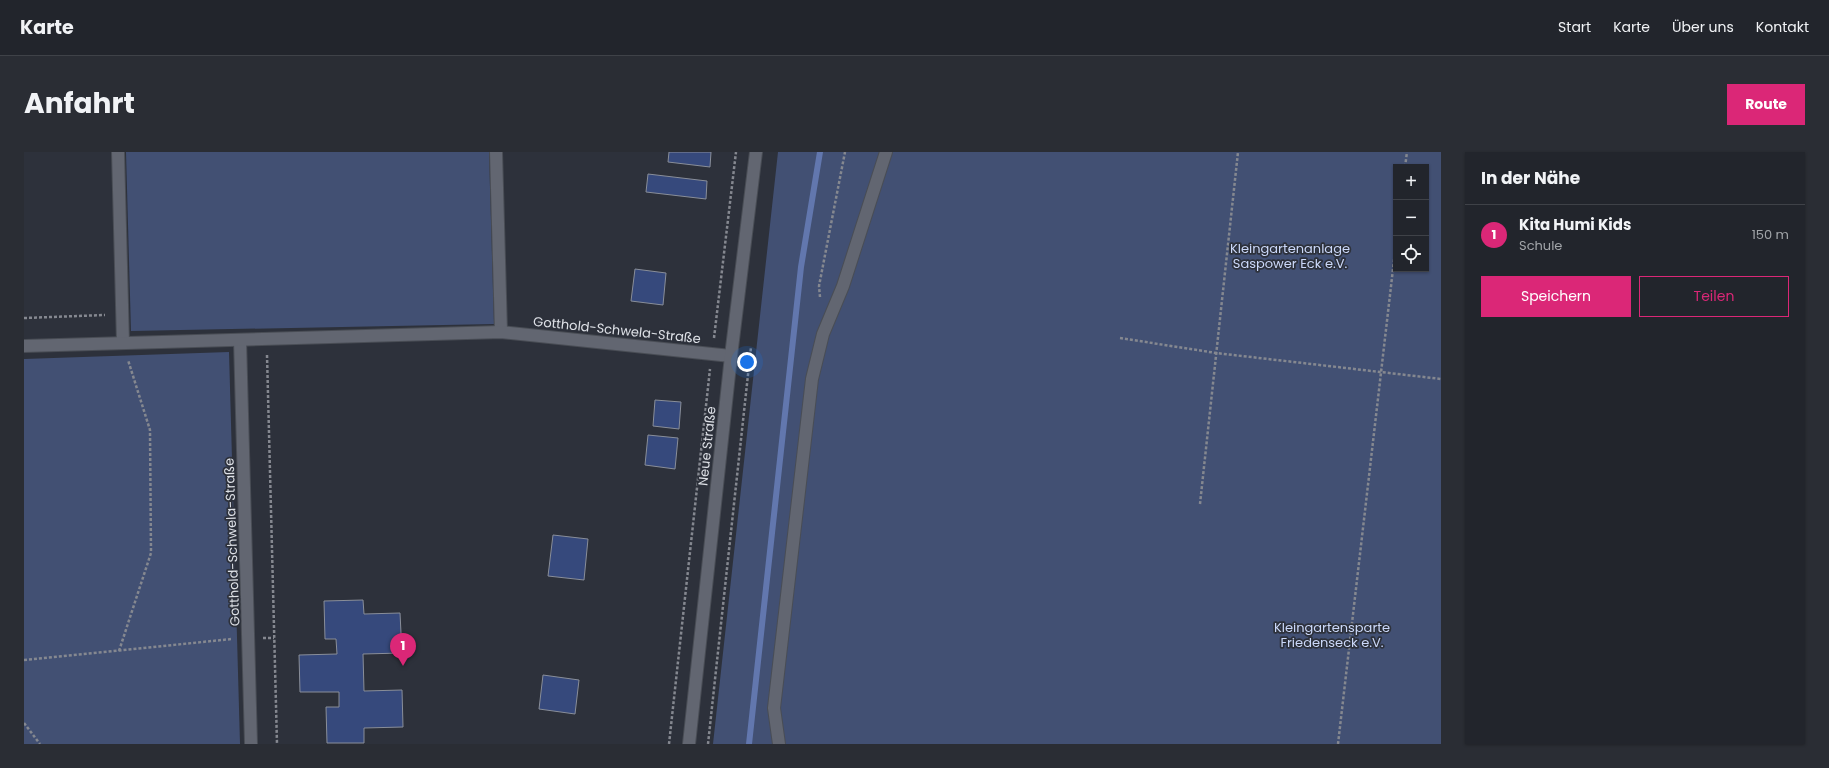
<!DOCTYPE html>
<html lang="de">
<meta charset="utf-8">
<style>
body{margin:0;font-family:Poppins,sans-serif;background:#2a2d34;color:#f1f3f6}
.controls{position:absolute;right:12px;top:12px;display:grid;overflow:hidden;border-radius:0px;box-shadow:0 1px 3px #0004}
.controls button{width:36px;height:36px;display:grid;place-items:center;padding:0;border:0;border-bottom:1px solid #3f4248;background:#22252c;color:#f1f3f6;font:20px sans-serif}
.you{position:absolute;left:723px;top:210px;width:14px;height:14px;margin:-10px;border:3px solid #fff;border-radius:50%;background:#1a73e8;box-shadow:0 0 0 6px #1a73e833}
.badge{display:grid;place-items:center;width:26px;height:26px;border-radius:50%;background:#db2777;color:#fff;font-size:13px;font-weight:700}
.pin{position:absolute;translate:-50% -33px;filter:drop-shadow(0 1px 2px #0008)}
.pin::after{content:'';position:absolute;top:21px;width:14px;height:12px;background:inherit;clip-path:polygon(0 0,100% 0,50% 100%)}
.list{margin:0;padding:0;list-style:none}
h2{display:flex;justify-content:space-between;align-items:center;height:52px;margin:0;padding:0 16px;font-size:17px}
h2 small{font-size:13px;font-weight:400;color:#a2a5a9}
.list li{display:grid;grid-template-columns:26px 1fr auto;gap:12px;align-items:center;box-sizing:border-box;height:60px;padding:0 16px;border-top:1px solid #3f4248}
.list b{display:block;font-size:15px;white-space:nowrap}
.list p{margin:0;font-size:13px;white-space:nowrap;color:#a2a5a9}
.list em{font-size:13px;font-style:normal;color:#a2a5a9}
.actions{display:flex;gap:8px;padding:12px 16px}
.actions a{flex:1;padding:9px 0;border:1px solid #db2777;border-radius:0px;text-align:center;font-size:14px;color:#db2777}
.actions .main{background:#db2777;color:#fff}
.icon{flex:none;width:22px;height:22px;fill:none;stroke:currentColor;stroke-width:2;stroke-linecap:round;stroke-linejoin:round}
.map{position:relative;flex:none;width:1417px;height:592px;overflow:hidden;border-radius:0px}
header{display:flex;align-items:center;gap:24px;box-sizing:border-box;height:56px;padding:0 20px;background:#22252c;border-bottom:1px solid #3f4248}
header strong{font-size:19px}
nav{display:flex;gap:22px;margin-inline-start:auto;font-size:14px}
.intro{display:flex;align-items:center;justify-content:space-between;box-sizing:border-box;height:96px;padding:0 24px}
h1{margin:0;font-size:28px}
.button{padding:10px 18px;border-radius:0px;background:#db2777;color:#fff;font-size:14px;font-weight:700}
main{display:flex;gap:24px;padding:0 24px}
aside{flex:1;background:#22252c;border-radius:0px;box-shadow:0 1px 3px #0004}
.map>svg:first-child{display:block}
</style>
<header>
<strong>Karte</strong>
<nav><a>Start</a><a>Karte</a><a>Über uns</a><a>Kontakt</a></nav>
</header>
<div class="intro"><h1>Anfahrt</h1><a class="button">Route</a></div>
<main>
<div class="map">
<svg width="1417" height="592" viewBox="0 0 1417 592">
<rect width="100%" height="100%" fill="#2d313b"/>
<g fill="#425073" fill-rule="evenodd">
<polygon points="102,0 465,0 470,172 107,179"/>
<path d="M754,0h663v592h-728zM1372,15h30v102h-30z"/>
<polygon points="205,200 216,592 0,592 0,207"/>
</g>
<g fill="none" stroke-linecap="round" stroke-linejoin="round">
<polyline stroke="#6277ae" stroke-width="6" points="725,592 777,115 796,0"/>
</g>
<g fill="#36497c" stroke="#898e99">
<polygon points="645,0 687,0 686,15 644,10"/>
<polygon points="624,22 683,29 682,47 622,40"/>
<polygon points="611,117 642,121 639,153 607,149"/>
<polygon points="631,248 657,250 655,277 629,274"/>
<polygon points="624,283 654,286 651,317 621,313"/>
<polygon points="529,383 564,387 560,428 524,424"/>
<polygon points="339,448 340,462 376,461 378,501 339,502 340,539 378,538 379,575 340,576 340,591 303,591 302,555 315,555 315,540 276,540 275,503 313,502 312,487 301,487 300,449"/>
<polygon points="519,523 555,528 551,562 515,557"/>
</g>
<g fill="none" stroke-linecap="round" stroke-linejoin="round">
<defs>
<g id="minor">
<polyline points="94,0 99,191"/>
<polyline points="472,0 477,180"/>
<polyline points="216,188 227,592"/>
<polyline points="0,194 477,180 707,204"/>
<polyline points="665,592 707,204 732,0"/>
<polyline points="755,592 750,556 788,227 799,182 819,134 862,0"/>
</g>
</defs>
<use href="#minor" stroke="#494d55" stroke-width="14"/>
<g stroke="#858890" stroke-width="2.5" stroke-dasharray="3 2" stroke-linecap="butt">
<polyline points="1381,15 1383,0"/>
<polyline points="796,145 795,134 821,0"/>
<polyline points="0,166 81,163"/>
<polyline points="690,186 712,0"/>
<polyline points="1096,186 1192,201 1417,227"/>
<polyline points="243,203 253,592"/>
<polyline points="1176,352 1214,0"/>
<polyline points="239,486 250,486"/>
<polyline points="95,499 127,401 126,278 104,208"/>
<polyline points="0,508 208,487"/>
<polyline points="0,571 16,592"/>
<polyline points="645,592 686,217"/>
<polyline points="684,592 727,195"/>
<polyline points="1314,592 1372,91"/>
</g>
<use href="#minor" stroke="#626671" stroke-width="12"/>
</g>
<g text-anchor="middle" dominant-baseline="central" stroke-width="3.5" stroke-linejoin="round" paint-order="stroke">
<g font-size="13" fill="#cbd8f9" stroke="#2d313b">
<text x="1266" y="96">Kleingartenanlage<tspan x="1266" dy="15">Saspower Eck e.V.</tspan></text>
<text x="1308" y="475">Kleingartensparte<tspan x="1308" dy="15">Friedenseck e.V.</tspan></text>
</g>
<g font-size="13" fill="#dee1e7" stroke="#2d313b">
<text transform="translate(593 178) rotate(6)">Gotthold-Schwela-Straße</text>
<text transform="translate(683 294) rotate(-84)">Neue Straße</text>
<text transform="translate(208 390) rotate(-92)">Gotthold-Schwela-Straße</text>
</g>
</g>
</svg>
<div class="controls">
<button>+</button>
<button>−</button>
<button><svg class="icon" aria-label="locate" viewBox="0 0 24 24"><circle cx="12" cy="12" r="6"/><path d="M12 2v4M12 18v4M2 12h4M18 12h4"/></svg></button>
</div>
<div class="you"></div>
<div class="pin badge" style="left:379px;top:514px">1</div>
</div>
<aside>
<h2>In der Nähe<small></small></h2>
<ul class="list">
<li><span class="badge">1</span><div><b>Kita Humi Kids</b><p>Schule</p></div><em>150 m</em></li>
</ul>
<div class="actions"><a class="main">Speichern</a><a>Teilen</a></div>
</aside>
</main>
